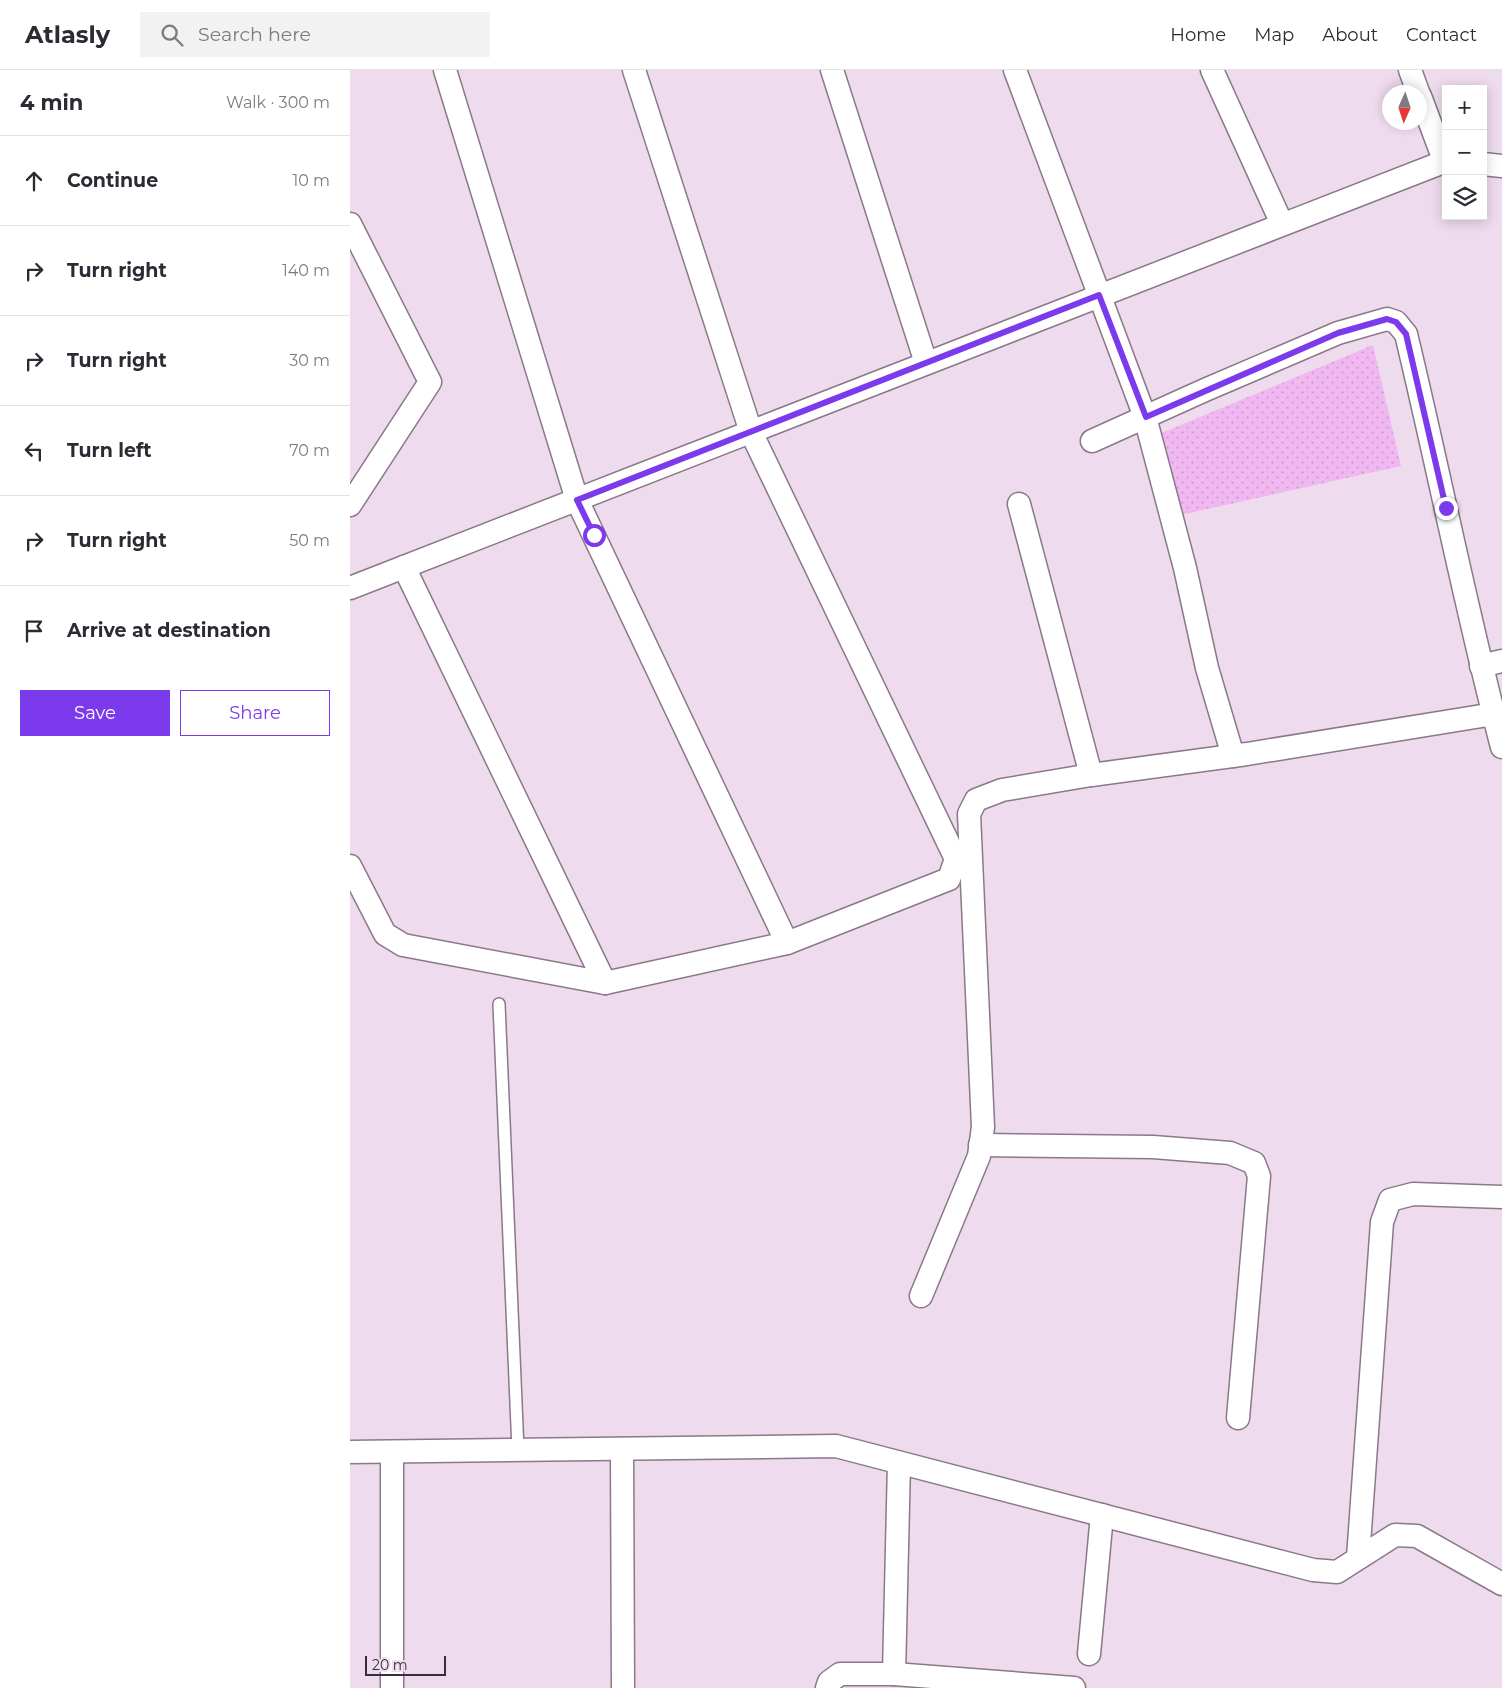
<!DOCTYPE html>
<meta charset="utf-8">
<style>
body{margin:0;font-family:Montserrat,sans-serif;background:#f2f2f3;color:#2b2b33}
.controls{position:absolute;right:15px;top:15px;display:grid;overflow:hidden;border-radius:0px;box-shadow:0 2px 12px #0003}
.controls button{width:45px;height:45px;display:grid;place-items:center;padding:0;border:0;border-bottom:1px solid #e1e1e2;background:#fff;color:#2b2b33;font:25px sans-serif}
.compass{position:absolute;left:1032px;top:15px;width:45px;height:45px;border-radius:50%;background:#fff;box-shadow:0 2px 12px #0003;rotate:183deg}
.scale{position:absolute;left:15px;bottom:12px;width:81px;box-sizing:border-box;padding-left:5px;border:2px solid #373037;border-top:0;font-size:14px;line-height:18px;white-space:nowrap;color:#373037;-webkit-text-stroke:4px #eedbed;paint-order:stroke}
.stop{position:absolute;width:15px;height:15px;margin:-11px;border:4px solid #7c3aed;border-radius:50%;background:#fff}
.stop.end{background:#7c3aed;border-color:#fff;box-shadow:0 1px 5px #0008}
.list{margin:0;padding:0;list-style:none}
h2{display:flex;justify-content:space-between;align-items:center;height:65px;margin:0;padding:0 20px;font-size:21px}
h2 small{font-size:16px;font-weight:400;color:#7c7c81}
.list li{display:grid;grid-template-columns:32px 1fr auto;gap:15px;align-items:center;box-sizing:border-box;height:90px;padding:0 20px;border-top:1px solid #e1e1e2}
.list b{display:block;font-size:19px;white-space:nowrap}
.list em{font-size:16px;font-style:normal;color:#7c7c81}
.actions{display:flex;gap:10px;padding:15px 20px}
.actions a{flex:1;padding:11px 0;border:1px solid #7c3aed;border-radius:0px;text-align:center;font-size:18px;color:#7c3aed}
.actions .main{background:#7c3aed;color:#fff}
.icon{flex:none;width:28px;height:28px;fill:none;stroke:currentColor;stroke-width:2;stroke-linecap:round;stroke-linejoin:round}
.map{position:relative;flex:none;width:1152px;height:1618px;overflow:hidden}
header{display:flex;align-items:center;gap:30px;box-sizing:border-box;height:70px;padding:0 25px;background:#fff;border-bottom:1px solid #e1e1e2}
header strong{font-size:24px}
nav{display:flex;gap:28px;margin-inline-start:auto;font-size:18px}
.search{width:350px;height:45px;background:#f2f2f3;display:flex;align-items:center;gap:12px;box-sizing:border-box;padding:0 18px;border-radius:0px;color:#7c7c81;font-size:19px}
main{display:flex}
aside{flex:1;background:#fff}
.map>svg:first-child{display:block}
</style>
<header>
<strong>Atlasly</strong>
<div class="search"><svg class="icon" aria-label="search" viewBox="0 0 24 24"><circle cx="10" cy="10" r="6"/><path d="M15 15l6 6"/></svg>Search here</div>
<nav><a>Home</a><a>Map</a><a>About</a><a>Contact</a></nav>
</header>
<main>
<aside>
<h2>4 min<small>Walk · 300 m</small></h2>
<ul class="list">
<li><svg class="icon" aria-label="ahead" viewBox="0 0 24 24"><path d="M12 20V5M6 11l6-6 6 6"/></svg><div><b>Continue</b></div><em>10 m</em></li>
<li><svg class="icon" aria-label="right" viewBox="0 0 24 24"><path d="M7 20v-9h11M14 6l5 5-5 5"/></svg><div><b>Turn right</b></div><em>140 m</em></li>
<li><svg class="icon" aria-label="right" viewBox="0 0 24 24"><path d="M7 20v-9h11M14 6l5 5-5 5"/></svg><div><b>Turn right</b></div><em>30 m</em></li>
<li><svg class="icon" aria-label="left" viewBox="0 0 24 24"><path d="M17 20v-9H6M10 6l-5 5 5 5"/></svg><div><b>Turn left</b></div><em>70 m</em></li>
<li><svg class="icon" aria-label="right" viewBox="0 0 24 24"><path d="M7 20v-9h11M14 6l5 5-5 5"/></svg><div><b>Turn right</b></div><em>50 m</em></li>
<li><svg class="icon" aria-label="arrive" viewBox="0 0 24 24"><path d="M6 21V4h12l-3 4 3 4H6"/></svg><div><b>Arrive at destination</b></div></li>
</ul>
<div class="actions"><a class="main">Save</a><a>Share</a></div>
</aside>
<div class="map">
<svg width="1152" height="1618" viewBox="0 0 1152 1618">
<defs>
<pattern id="garden-dots" width="8" height="8" patternUnits="userSpaceOnUse" patternTransform="scale(1.25)"><rect width="8" height="8" fill="#f1b7f0"/><path d="M2 2h.1M6 6h.1" fill="none" stroke="#cf9ece" stroke-width="1.8" stroke-linecap="round"/></pattern>
</defs>
<rect width="100%" height="100%" fill="#eedbed"/>
<polygon fill="url(#garden-dots)" points="1023,275 1051,396 826,446 807,365"/>
<g fill="none" stroke-linecap="round" stroke-linejoin="round">
<defs>
<polyline id="lane" points="149,934 168,1380"/>
<g id="street">
<polyline points="95,0 227,430 437,873"/>
<polyline points="482,0 576,293"/>
<polyline points="665,0 795,347 835,498 857,598 883,686"/>
<polyline points="862,0 932,154"/>
<polyline points="1060,0 1068,22"/>
<polyline points="1070,26 1094,90"/>
<polyline points="1133,94 1152,96"/>
<polyline points="0,154 80,312 0,435"/>
<path d="M742,371l113,-51 133,-57 49,-14 9,3 10,12c33,137 60,276 96,413"/>
<polyline points="669,434 741,705"/>
<polyline points="54,497 255,913"/>
<polyline points="0,518 1096,91"/>
<polyline points="1131,596 1152,591"/>
<polyline points="0,796 35,864 53,875 255,913 437,873 599,809 606,789 401,362 284,0"/>
<polyline points="630,1075 803,1077 880,1083 904,1093 909,1106 888,1348"/>
<polyline points="571,1226 629,1086 633,1057 619,744 626,730 652,720 741,705 897,684 1144,644"/>
<polyline points="272,1379 273,1618"/>
<polyline points="0,1382 486,1376 963,1500 987,1502 1045,1465 1067,1466 1152,1514"/>
<polyline points="1008,1488 1032,1152 1040,1130 1063,1124 1152,1127"/>
<polyline points="739,1584 752,1445"/>
<polyline points="544,1604 549,1393"/>
<polyline points="42,1618 42,1382"/>
<polyline points="477,1618 479,1612 490,1604 544,1604 724,1618"/>
</g>
</defs>
<use href="#lane" stroke="#8a7989" stroke-width="14"/>
<use href="#street" stroke="#8a7989" stroke-width="25"/>
<use href="#lane" stroke="#fff" stroke-width="11"/>
<use href="#street" stroke="#fff" stroke-width="22"/>
</g>
<g fill="none" stroke-linecap="round" stroke-linejoin="round">
<polyline stroke="#7c3aed" stroke-width="6" points="244,465 227,430 749,225 796,347 988,263 1037,249 1046,252 1056,264 1096,438"/>
</g>
</svg>
<div class="controls">
<button>+</button>
<button>−</button>
<button><svg class="icon" aria-label="layers" viewBox="0 0 24 24"><path d="M12 4l9 5-9 5-9-5zM3 14l9 5 9-5"/></svg></button>
</div>
<svg class="compass" viewBox="-18 -18 36 36"><path d="M0-13l5 13h-10z" fill="#e53935"/><path d="M0 13l5-13h-10z" fill="#7c7c81"/></svg>
<div class="scale">20 m</div>
<div class="stop" style="left:244px;top:465px"></div>
<div class="stop end" style="left:1096px;top:438px"></div>
</div>
</main>
